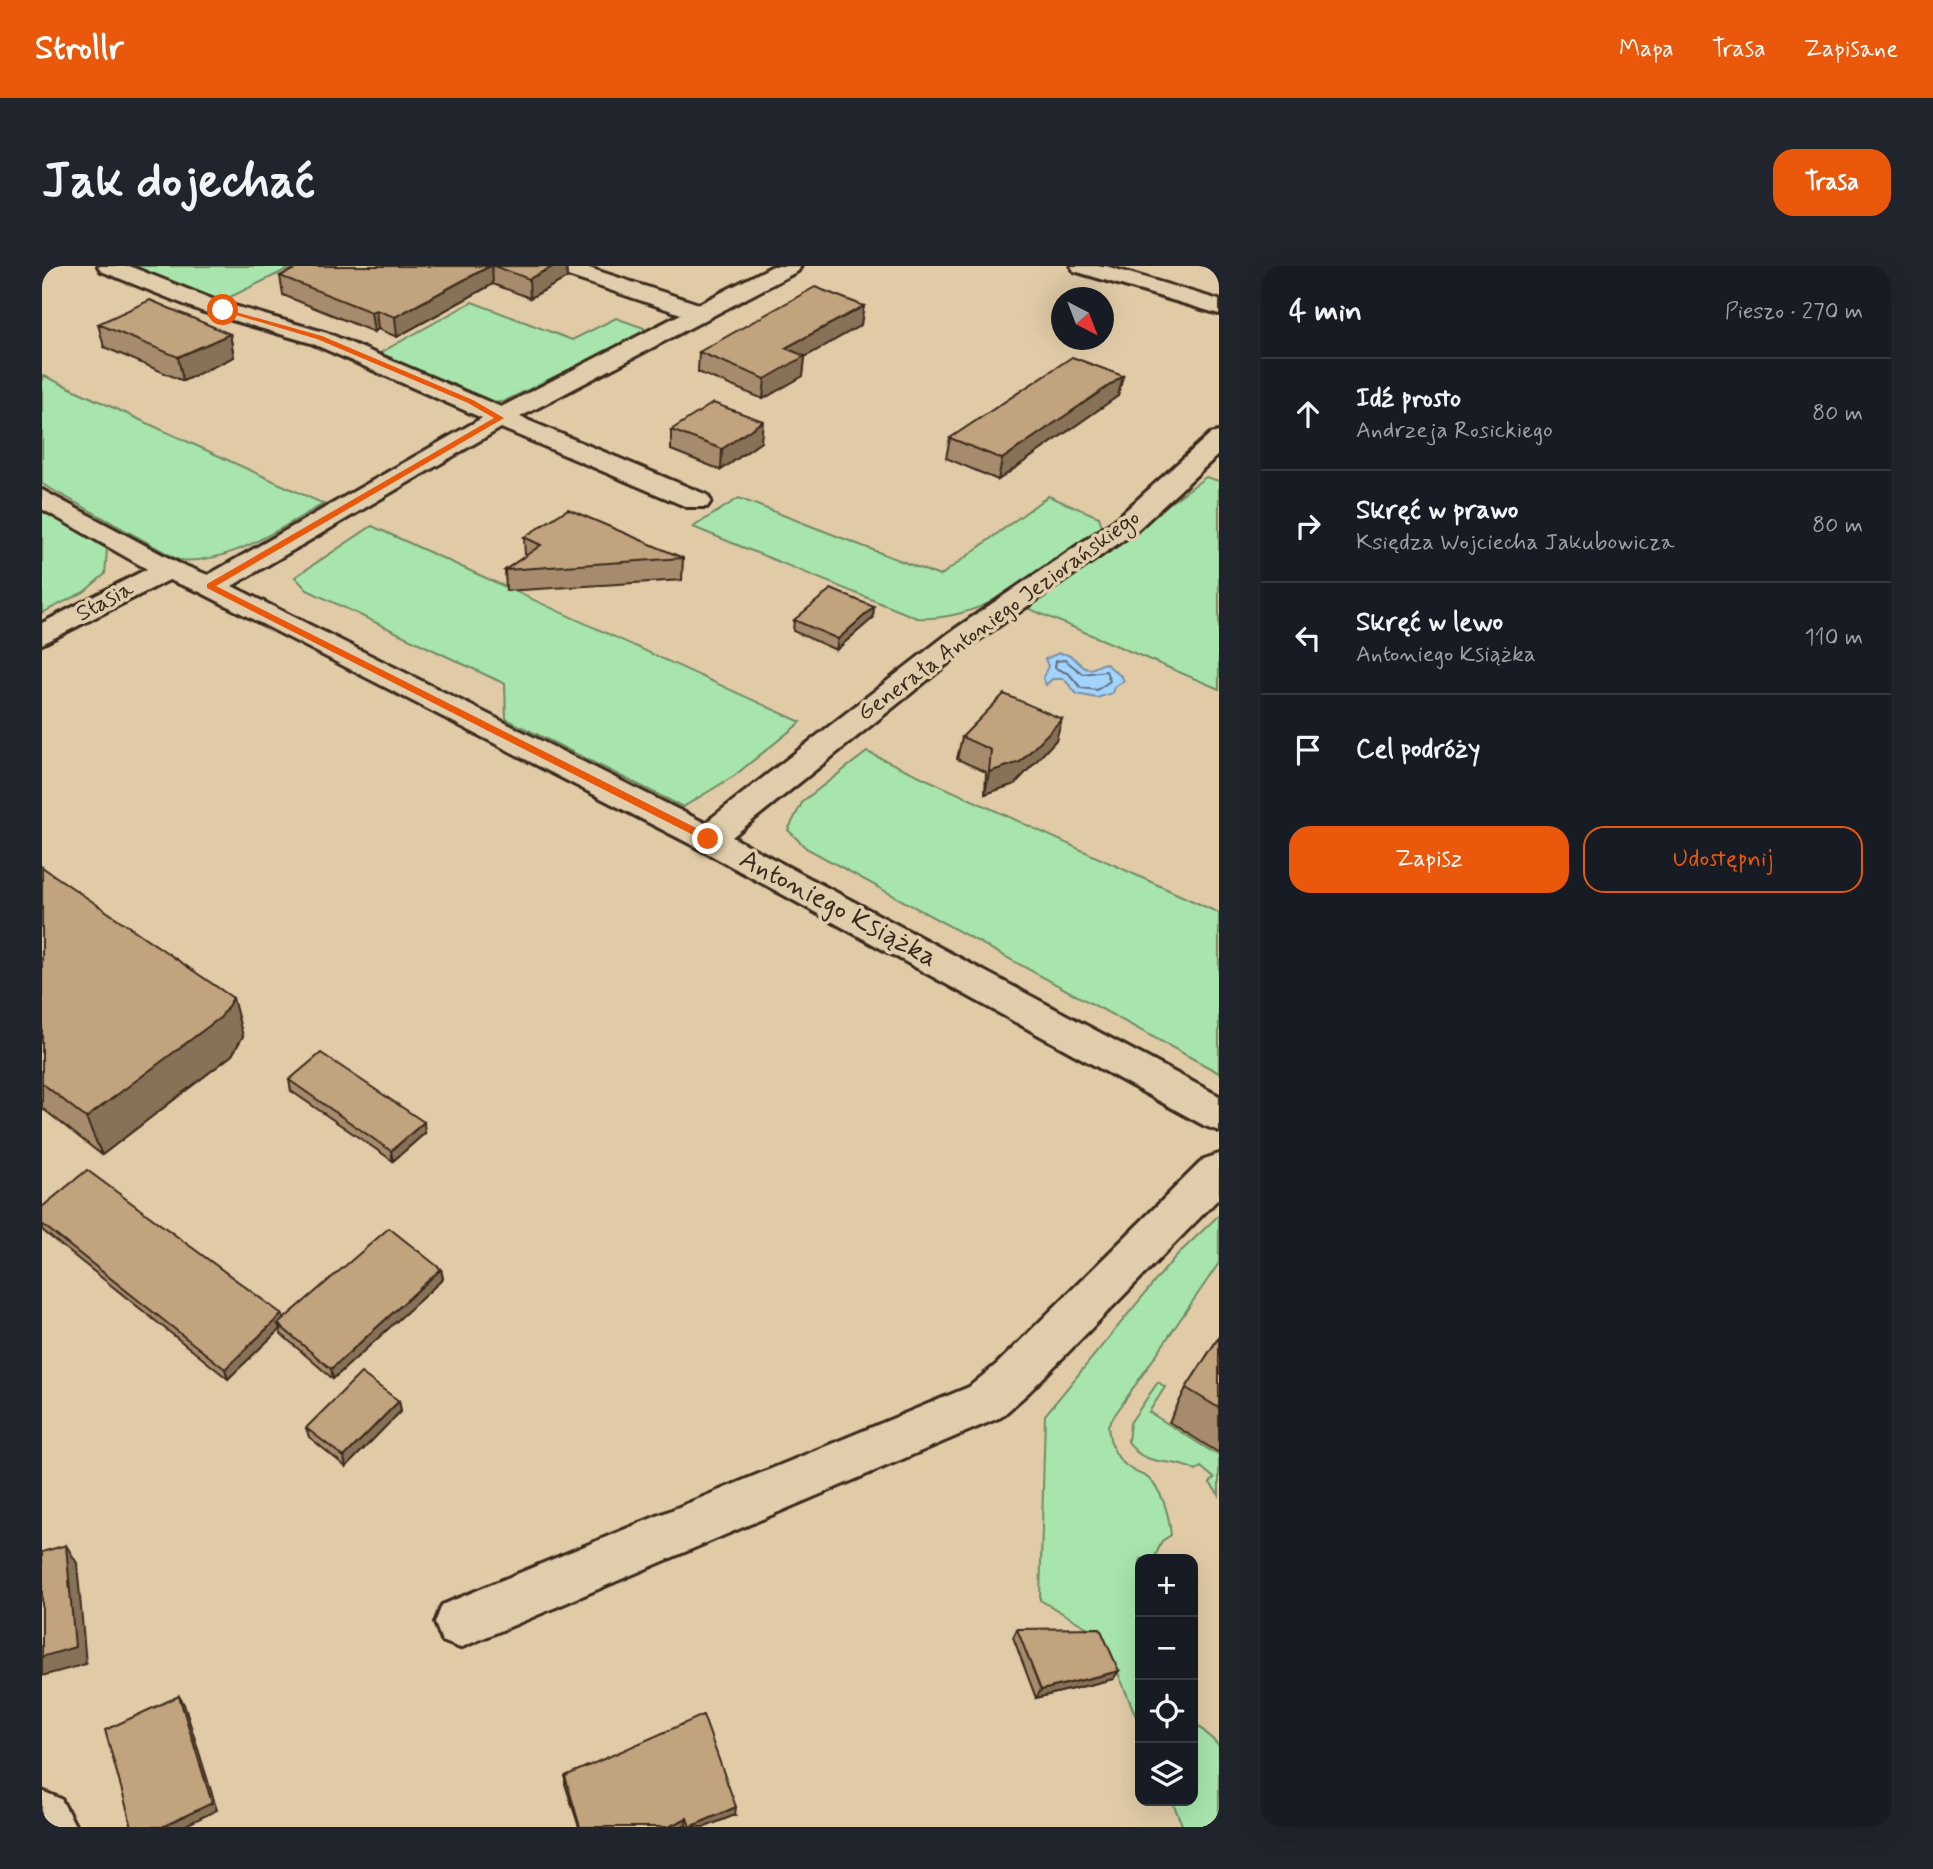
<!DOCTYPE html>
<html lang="pl">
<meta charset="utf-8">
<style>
body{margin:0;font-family:Mynerve,sans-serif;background:#20242c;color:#f1f3f6}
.controls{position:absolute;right:21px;bottom:21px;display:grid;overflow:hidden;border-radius:14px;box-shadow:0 7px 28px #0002}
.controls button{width:63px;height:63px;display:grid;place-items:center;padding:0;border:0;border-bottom:2px solid #363941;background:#171b24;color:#f1f3f6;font:35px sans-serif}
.compass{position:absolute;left:1009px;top:21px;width:63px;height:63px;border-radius:50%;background:#171b24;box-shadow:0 7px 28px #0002;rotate:138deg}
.stop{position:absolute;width:21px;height:21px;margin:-16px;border:5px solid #ea580c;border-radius:50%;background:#fff}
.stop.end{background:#ea580c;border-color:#fff;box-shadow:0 2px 7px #0008}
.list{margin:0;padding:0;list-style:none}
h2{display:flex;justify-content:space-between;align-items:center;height:91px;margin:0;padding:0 28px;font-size:30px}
h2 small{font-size:23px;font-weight:400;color:#9ea1a6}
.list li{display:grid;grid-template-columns:46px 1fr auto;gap:21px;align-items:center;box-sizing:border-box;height:112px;padding:0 28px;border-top:2px solid #363941}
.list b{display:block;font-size:26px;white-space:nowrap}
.list p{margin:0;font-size:23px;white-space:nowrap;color:#9ea1a6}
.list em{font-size:23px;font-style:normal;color:#9ea1a6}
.actions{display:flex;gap:14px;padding:21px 28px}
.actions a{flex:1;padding:16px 0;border:2px solid #ea580c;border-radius:21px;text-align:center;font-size:24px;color:#ea580c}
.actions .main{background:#ea580c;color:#fff}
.icon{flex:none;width:38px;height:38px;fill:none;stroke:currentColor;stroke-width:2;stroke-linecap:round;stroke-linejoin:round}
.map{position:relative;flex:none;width:1177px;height:1561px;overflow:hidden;border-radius:21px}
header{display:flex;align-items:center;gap:42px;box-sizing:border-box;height:98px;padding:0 35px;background:#ea580c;color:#fff}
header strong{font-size:33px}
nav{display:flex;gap:38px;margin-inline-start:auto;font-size:24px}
.intro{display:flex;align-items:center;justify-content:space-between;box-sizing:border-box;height:168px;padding:0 42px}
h1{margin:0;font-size:49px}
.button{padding:18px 32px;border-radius:21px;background:#ea580c;color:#fff;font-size:24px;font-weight:700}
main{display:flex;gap:42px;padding:0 42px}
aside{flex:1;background:#171b24;border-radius:21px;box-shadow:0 7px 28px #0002}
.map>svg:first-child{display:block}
</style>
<header>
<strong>Strollr</strong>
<nav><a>Mapa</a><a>Trasa</a><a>Zapisane</a></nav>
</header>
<div class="intro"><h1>Jak dojechać</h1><a class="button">Trasa</a></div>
<main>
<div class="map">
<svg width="1177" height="1561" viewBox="0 0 1177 1561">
<rect width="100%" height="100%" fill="#e1cba7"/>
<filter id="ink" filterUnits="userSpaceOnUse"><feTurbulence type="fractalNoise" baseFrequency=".0143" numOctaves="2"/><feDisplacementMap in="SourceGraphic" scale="14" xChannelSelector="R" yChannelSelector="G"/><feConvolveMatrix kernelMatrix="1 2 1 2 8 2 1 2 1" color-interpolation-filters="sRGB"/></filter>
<g filter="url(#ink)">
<g fill="#a7e5ac" stroke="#718865" stroke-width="2">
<polygon points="84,0 252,0 182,34 170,34"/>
<polygon points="430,36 530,74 574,52 602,62 602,67 461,136 445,135 338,87"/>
<path d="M0,109l282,129c-43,23 -94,61 -145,56l-137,-76z"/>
<polygon points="1164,211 1177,215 1177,423 983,341"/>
<path d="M1006,230l51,21 4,12c-56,38 -115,93 -186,89l-224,-91 46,-29 201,78z"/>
<polygon points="0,244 65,283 63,308 42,326 0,347"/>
<polygon points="330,260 759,456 692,510 641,541 464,453 463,418 265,324 253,311"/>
<polygon points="825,486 1177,647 1177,807 764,582 746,564 761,535"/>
<path d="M1177,949v48l-111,162c1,20 8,36 26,46 4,3 11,4 15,8 14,13 20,37 22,56l-9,6 -8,18h-14v167l-37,-89 -63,-37 5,-185 130,-158z"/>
<path d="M1116,1116l7,5 -16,25 70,44v39l-9,-12 4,-5 -13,-11 -5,4c-24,-15 -52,-1 -68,-30l2,-18z"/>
<polygon points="1151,1454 1177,1480 1177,1561 1141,1561 1130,1535 1151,1535"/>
</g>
<path fill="#a2d4ff" stroke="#7990a5" stroke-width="2" d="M1017,387c19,1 20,16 30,16 5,0 11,-5 16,-6l17,14 2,4 -10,6 -2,6 -15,5 -20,-4 -13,-15h-12l-6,6 -3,-8 5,-11 -3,-7z"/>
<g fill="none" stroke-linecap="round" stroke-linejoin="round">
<polygon stroke="#646e78" stroke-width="2" points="1023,394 1041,408 1064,405 1068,415 1055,424 1039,422 1027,408 1013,402 1014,395"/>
<defs>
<g id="minor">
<polygon points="56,0 87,0 175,35 285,67 459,141 639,48 511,5 508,0 541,0 657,38 731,0 759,0 756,5 478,151 665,229 669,235 665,241 645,241 459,162 190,320 663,557 907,367 1073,254 1168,168 1177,166 1177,188 1093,266 929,379 690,571 1177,830 1177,865 1163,860 654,581 158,326 127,314 0,378 0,357 105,303 0,243 0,224 136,297 166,309 440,152 269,77 159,45 59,5"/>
<polygon points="1029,0 1064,0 1177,34 1177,48 1032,5"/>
<polygon points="1177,888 1177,932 987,1126 959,1151 418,1382 400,1375 393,1357 400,1339 927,1121 955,1098 1162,893"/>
<polygon points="0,1525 19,1533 34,1561 0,1561"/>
</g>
</defs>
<use href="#minor" stroke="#3b2a1e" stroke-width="6"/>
<use href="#minor" fill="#dfcdab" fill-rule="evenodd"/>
</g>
<g fill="#a68c6c" stroke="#3b2a1e" stroke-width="2">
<polygon points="259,0 524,0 525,12 488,32 451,18 355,71 336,63 332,66 241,29 238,10"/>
<polygon points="56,58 188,68 192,91 141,115 62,81"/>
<polygon points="819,59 763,91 761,110 721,133 656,106 657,86"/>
<polygon points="1081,110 1076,130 956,214 904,192 908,172"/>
<polygon points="629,164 719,176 679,204 629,184"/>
<polygon points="482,271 641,292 640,314 464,325 463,304 483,290"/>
<polygon points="831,352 794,384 751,365 752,354"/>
<polygon points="920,471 1014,474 973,518 943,528 944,506 915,493"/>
<polygon points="0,601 201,770 190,789 60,889 0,842"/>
<polygon points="247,814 383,867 351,895 249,825"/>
<polygon points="0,941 240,1048 242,1053 399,1003 401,1013 291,1113 239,1068 238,1063 186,1113 0,964"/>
<polygon points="1177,1071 1177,1187 1127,1156 1144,1122"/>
<polygon points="357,1135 359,1145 304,1201 267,1171 264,1162"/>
<polygon points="975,1363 1071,1413 994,1432 971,1371"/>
<polygon points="523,1510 693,1549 663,1561 645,1561 644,1559 640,1561 537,1561 523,1518"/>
</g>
<g fill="#877258" stroke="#3b2a1e" stroke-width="2">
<polygon points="448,0 450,0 451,18 355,71 353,51"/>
<polygon points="512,0 524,0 525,12 488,32 487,13"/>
<polygon points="822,40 819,59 763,91 761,110 721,133 723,113 743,82"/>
<polygon points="334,44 336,63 332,66 329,46"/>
<polygon points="188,68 192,91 141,115 136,91"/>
<polygon points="1081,110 1076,130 956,214 960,193"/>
<polygon points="721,155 719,176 679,204 680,183"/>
<polygon points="832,341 831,352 794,384 796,373"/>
<polygon points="1020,453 1014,474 973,518 943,528 947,506"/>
<polygon points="191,732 201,770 190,789 60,889 44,852"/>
<polygon points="382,856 383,867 351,895 349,885"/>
<polygon points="399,1003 401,1013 291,1113 289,1103"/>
<polygon points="240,1048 243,1058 236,1058 238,1063 186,1113 183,1103"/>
<polygon points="357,1135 359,1145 304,1201 302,1191"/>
<polygon points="24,1279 35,1297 44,1398 0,1410 0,1391"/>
<polygon points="1077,1405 1071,1413 994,1432 999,1424"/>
<polygon points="137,1430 142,1438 175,1544 140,1561 120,1561"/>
<polygon points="694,1541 693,1549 663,1561 648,1561"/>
<polygon points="645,1552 644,1559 640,1561 626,1561"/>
</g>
<g fill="#c1a37e" stroke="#3b2a1e" stroke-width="2">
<polygon points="259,0 448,0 353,51 334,44 329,46 238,10"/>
<polygon points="452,0 512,0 487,13"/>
<polygon points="773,21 822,40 743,82 763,90 723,113 657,86"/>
<polygon points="108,34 188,68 136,91 56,58"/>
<polygon points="1030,91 1081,110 960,193 908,172"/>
<polygon points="671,137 721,155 680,183 629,164"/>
<polygon points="526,243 641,292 463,304 499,279 482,271"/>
<polygon points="789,323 832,341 796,373 752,354"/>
<polygon points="962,428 1020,453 978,496 947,506 949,484 920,471"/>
<polygon points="0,601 191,732 179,751 44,852 0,817"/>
<polygon points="279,787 382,856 349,885 247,814"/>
<polygon points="45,904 240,1048 183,1103 0,958 0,941"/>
<polygon points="347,962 399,1003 289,1103 236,1058"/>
<polygon points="1177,1071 1177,1142 1144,1122"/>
<polygon points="319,1107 357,1135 302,1191 264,1162"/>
<polygon points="24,1279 33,1381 0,1391 0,1286"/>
<polygon points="1058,1362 1077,1405 999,1424 975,1363"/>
<polygon points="137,1430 170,1537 120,1561 90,1561 63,1464"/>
<polygon points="661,1449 694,1541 648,1561 645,1552 626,1561 538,1561 523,1510"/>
</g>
</g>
<polygon fill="#ea580c" points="183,43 280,70 431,134 462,152 174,320 670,570 670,575 663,575 165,322 165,318 452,152 426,137 275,73 177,44"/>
<g text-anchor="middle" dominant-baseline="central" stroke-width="7" stroke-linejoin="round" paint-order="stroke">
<g font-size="23" fill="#3b2a1e" stroke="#dfcdab">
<text transform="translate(63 336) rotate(-28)">Stasia</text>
<text transform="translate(957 350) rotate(-36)">Generała Antoniego Jeziorańskiego</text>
</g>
<g font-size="28" fill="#3b2a1e" stroke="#dfcdab">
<text transform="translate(796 643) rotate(28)">Antoniego Książka</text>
</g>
</g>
</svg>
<div class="controls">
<button>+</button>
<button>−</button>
<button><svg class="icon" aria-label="locate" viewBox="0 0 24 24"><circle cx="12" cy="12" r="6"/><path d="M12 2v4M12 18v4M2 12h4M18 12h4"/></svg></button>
<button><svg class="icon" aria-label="layers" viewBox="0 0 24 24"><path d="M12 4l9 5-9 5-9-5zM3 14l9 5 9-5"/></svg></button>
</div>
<svg class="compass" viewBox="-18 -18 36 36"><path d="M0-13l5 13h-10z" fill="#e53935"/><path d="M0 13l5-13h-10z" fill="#9ea1a6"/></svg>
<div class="stop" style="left:181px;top:44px"></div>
<div class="stop end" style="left:666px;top:573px"></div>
</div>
<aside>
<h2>4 min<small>Pieszo · 270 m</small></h2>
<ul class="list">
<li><svg class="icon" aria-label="ahead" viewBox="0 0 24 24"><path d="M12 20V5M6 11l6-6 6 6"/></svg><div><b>Idź prosto</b><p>Andrzeja Rosickiego</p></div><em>80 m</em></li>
<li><svg class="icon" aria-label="right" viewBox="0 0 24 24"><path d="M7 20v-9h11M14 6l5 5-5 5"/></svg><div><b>Skręć w prawo</b><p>Księdza Wojciecha Jakubowicza</p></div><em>80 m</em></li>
<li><svg class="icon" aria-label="left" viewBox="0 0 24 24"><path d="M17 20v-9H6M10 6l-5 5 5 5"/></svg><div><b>Skręć w lewo</b><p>Antoniego Książka</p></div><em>110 m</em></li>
<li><svg class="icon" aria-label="arrive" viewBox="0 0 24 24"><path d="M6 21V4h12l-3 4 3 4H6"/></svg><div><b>Cel podróży</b></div></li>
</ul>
<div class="actions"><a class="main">Zapisz</a><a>Udostępnij</a></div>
</aside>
</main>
